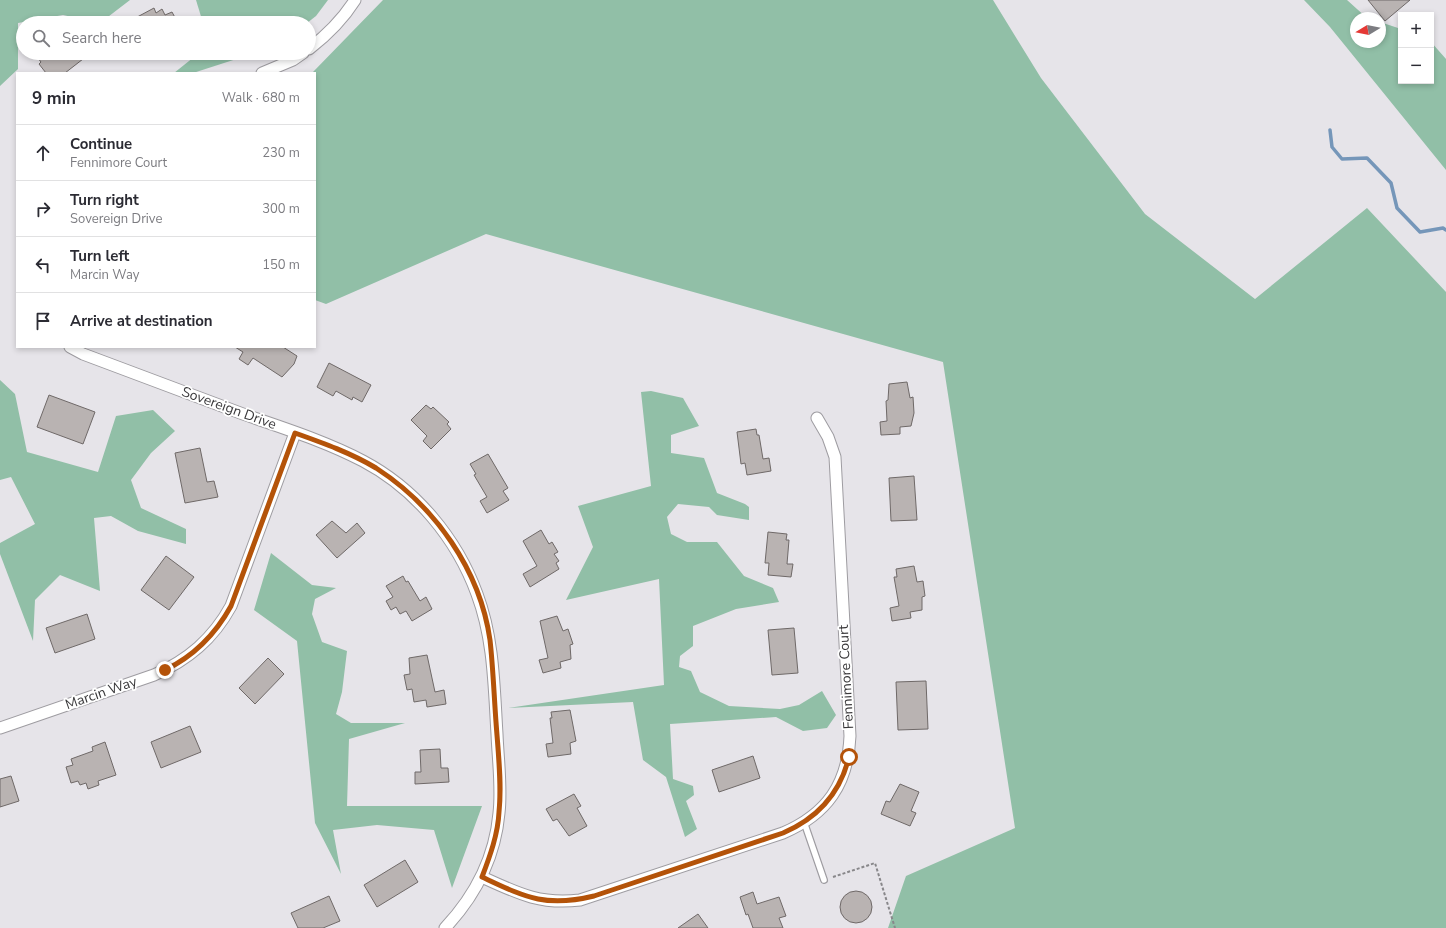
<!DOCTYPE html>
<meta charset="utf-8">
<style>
body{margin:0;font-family:"Nunito Sans",sans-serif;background:#f2f2f3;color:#2b2b33}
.controls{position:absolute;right:12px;top:12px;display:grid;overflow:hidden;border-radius:0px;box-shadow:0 2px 6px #0003}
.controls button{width:36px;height:36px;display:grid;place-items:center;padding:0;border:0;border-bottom:1px solid #e1e1e2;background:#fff;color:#2b2b33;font:20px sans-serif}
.compass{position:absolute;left:1350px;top:12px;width:36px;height:36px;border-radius:50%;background:#fff;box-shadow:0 2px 6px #0003;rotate:260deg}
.stop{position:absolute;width:12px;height:12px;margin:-9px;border:3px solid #b45309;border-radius:50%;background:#fff}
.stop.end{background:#b45309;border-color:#fff;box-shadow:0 1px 4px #0008}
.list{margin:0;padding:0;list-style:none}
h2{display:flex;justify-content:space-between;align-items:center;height:52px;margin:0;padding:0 16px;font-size:17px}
h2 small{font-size:13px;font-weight:400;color:#7c7c81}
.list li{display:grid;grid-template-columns:26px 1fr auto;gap:12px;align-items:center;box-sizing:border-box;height:56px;padding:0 16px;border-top:1px solid #e1e1e2}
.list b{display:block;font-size:15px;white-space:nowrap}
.list p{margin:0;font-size:13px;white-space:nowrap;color:#7c7c81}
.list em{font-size:13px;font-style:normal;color:#7c7c81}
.icon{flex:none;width:22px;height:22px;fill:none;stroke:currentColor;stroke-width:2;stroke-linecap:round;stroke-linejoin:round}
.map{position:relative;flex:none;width:1446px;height:928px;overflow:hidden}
.search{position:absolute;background:#fff;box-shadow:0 2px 6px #0003;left:16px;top:16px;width:300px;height:44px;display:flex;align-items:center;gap:10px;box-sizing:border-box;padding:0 14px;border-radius:22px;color:#7c7c81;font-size:15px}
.panel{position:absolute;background:#fff;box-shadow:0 2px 6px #0003;left:16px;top:72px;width:300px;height:276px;border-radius:0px}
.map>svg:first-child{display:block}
</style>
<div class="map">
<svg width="1446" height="928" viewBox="0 0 1446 928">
<rect width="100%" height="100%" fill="#e6e4e9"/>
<g fill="#91bfa7">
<polygon points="0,0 130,0 100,23 63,15 18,23 18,69 0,86"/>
<polygon points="196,0 328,0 316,16 307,23 203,23"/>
<polygon points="383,0 993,0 1041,78 1145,214 1255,299 1367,208 1446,292 1446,928 888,928 906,876 1015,828 943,362 486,234 326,304 315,300 315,73 310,73 313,72"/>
<polygon points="1304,0 1347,0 1367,18 1356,18 1356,42 1380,42 1380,22 1401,29 1401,81 1431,81 1431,42 1446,59 1446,170 1330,27"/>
<polygon points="199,53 255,53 193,73 174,73"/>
<polygon points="0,380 15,394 27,452 98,472 116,416 153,410 175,431 151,453 131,480 141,508 186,529 186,544 138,531 111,516 94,518 100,591 60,575 35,600 33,641 0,554 0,543 35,524 11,477 0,480"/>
<polygon points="651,391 683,398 699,426 671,435 671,453 704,458 717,493 745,504 749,507 749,520 717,515 709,507 678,504 667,517 671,534 687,542 717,542 744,576 773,588 779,602 736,609 693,626 693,646 680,656 679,667 691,671 700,692 729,706 780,709 799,705 822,691 836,715 827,728 803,731 776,717 670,724 673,779 693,786 694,795 686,801 697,829 685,837 666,777 643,760 633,702 508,708 664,685 659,579 566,600 593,547 578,506 651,486 641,392"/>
<polygon points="271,553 312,585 336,588 315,599 312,614 322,642 347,651 342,692 336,714 351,723 405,723 349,739 347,806 482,806 452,888 434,830 377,825 333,830 341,874 315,823 297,641 254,610"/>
</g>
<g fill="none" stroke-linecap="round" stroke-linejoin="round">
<polyline stroke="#7596b9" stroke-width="3.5" points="1330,130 1332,147 1342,159 1367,158 1391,183 1397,208 1420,232 1443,228 1446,230"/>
</g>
<g fill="#b9b3b2" stroke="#6f6968">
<polygon points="1368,0 1410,0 1385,21"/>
<polygon points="154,8 156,13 162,9 165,15 172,12 178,23 126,23"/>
<polygon points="34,53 78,53 83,59 65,73 46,73 39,64 41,62"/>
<polygon points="235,347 283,347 297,356 294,364 282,377 253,358 248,365 239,359 243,352"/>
<polygon points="329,363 371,385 362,402 353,397 352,400 336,391 333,396 317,387"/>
<polygon points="907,382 910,398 913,397 914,413 911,426 900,427 900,434 881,435 880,422 887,421 886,401 888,400 889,384"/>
<polygon points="49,395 95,412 83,444 37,427"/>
<polygon points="426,405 431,409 433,407 449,422 447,424 451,429 431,449 423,441 427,436 411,420"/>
<polygon points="756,429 757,435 759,435 763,459 769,458 771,471 747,475 745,463 741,464 737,432"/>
<polygon points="200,448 207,482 214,481 218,497 185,503 175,453"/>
<polygon points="488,454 508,488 503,491 509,500 487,513 480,501 487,497 474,475 476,474 470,464"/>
<polygon points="914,476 917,520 891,521 889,478"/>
<polygon points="332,521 346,533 357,523 365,533 337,558 316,535"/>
<polygon points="541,530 549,544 552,542 558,552 554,554 559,561 556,563 559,569 530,587 523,574 537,566 523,541"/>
<polygon points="768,532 787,534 786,540 789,540 787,564 793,564 791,577 768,575 769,563 765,563"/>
<polygon points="166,556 194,577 169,610 141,590"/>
<polygon points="914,566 917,582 923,581 925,596 922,597 922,610 910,612 911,618 892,621 890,608 899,606 894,577 897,577 896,569"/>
<polygon points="403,576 406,582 408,581 420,601 426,597 432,609 412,621 406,611 400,614 396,607 391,610 386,601 393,597 386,586"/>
<polygon points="87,614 95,639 55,653 46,628"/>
<polygon points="557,616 563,631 568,629 573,644 570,645 571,659 560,662 561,668 543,673 539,660 548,658 540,621"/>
<polygon points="794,628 798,673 772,675 768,630"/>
<polygon points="427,655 435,692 444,690 446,704 427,707 426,700 414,702 412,689 407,690 404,675 410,674 409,658"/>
<polygon points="268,658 284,674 255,704 239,688"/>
<polygon points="926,681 928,729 898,730 896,682"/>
<polygon points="570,710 576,741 570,743 571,754 548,757 546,744 553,743 550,718 552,718 551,712"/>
<polygon points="190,726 201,752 161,768 151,742"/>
<polygon points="105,742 116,775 98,781 99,785 88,789 86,783 80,785 78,781 71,783 66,767 73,765 71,759 93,751 92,747"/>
<polygon points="440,749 441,768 448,768 449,782 415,784 415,772 421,772 420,750"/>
<polygon points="753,756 760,778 719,792 712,770"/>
<polygon points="11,776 19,801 0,807 0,779"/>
<polygon points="900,784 919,792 911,811 916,813 910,826 881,814 886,801 890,802"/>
<polygon points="574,794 581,806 577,808 587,826 569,836 557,819 553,821 546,809"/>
<polygon points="405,860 418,882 377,907 364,885"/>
<circle cx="856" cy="907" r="16"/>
<polygon points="753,892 757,904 779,897 786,916 779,918 783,928 753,928 748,914 746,915 740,897"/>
<polygon points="329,896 340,921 323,928 298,928 291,913"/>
<polygon points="698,914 708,928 678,928"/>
</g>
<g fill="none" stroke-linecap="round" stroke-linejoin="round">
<defs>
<polyline id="lane" points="804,822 824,880"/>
<g id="street">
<path d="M309,49c18,-14 34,-30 46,-49"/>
<polyline points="262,73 293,60 303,53"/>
<path d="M70,347l13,7c53,20 107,40 160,60 40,14 82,27 120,47 53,28 94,78 114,133 17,45 17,93 20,140 1,26 5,54 2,79 -4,45 -24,83 -54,115"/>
<path d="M0,728l154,-53c34,-15 59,-36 77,-69l64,-173"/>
<path d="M482,877c35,16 58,28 98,23l203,-67c44,-19 65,-49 67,-97l-15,-279 -7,-20 -11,-19"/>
</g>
</defs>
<use href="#lane" stroke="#9e9ca1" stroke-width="8"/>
<use href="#street" stroke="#9e9ca1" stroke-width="13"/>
<polyline stroke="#88878a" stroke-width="2" stroke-dasharray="3 2" stroke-linecap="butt" points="833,877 875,863 895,928"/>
<use href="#lane" stroke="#fff" stroke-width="5.5"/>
<use href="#street" stroke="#fff" stroke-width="11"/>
</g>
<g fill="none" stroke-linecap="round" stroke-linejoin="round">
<path stroke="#b45309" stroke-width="5" d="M165,670c29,-14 50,-35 66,-64l64,-173c28,10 56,20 81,35 59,38 104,102 114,172 3,27 4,55 6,82 2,29 6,61 3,90 -1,22 -9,44 -17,65 43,20 63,31 112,19l189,-63c35,-15 57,-39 66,-76"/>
</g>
<g text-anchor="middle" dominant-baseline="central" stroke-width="3.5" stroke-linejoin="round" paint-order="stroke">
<g font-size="14" fill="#39383a" stroke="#fff">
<text transform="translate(229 408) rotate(20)">Sovereign Drive</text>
<text transform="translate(846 677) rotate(-93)">Fennimore Court</text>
<text transform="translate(101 693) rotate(-19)">Marcin Way</text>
</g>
</g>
</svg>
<div class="controls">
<button>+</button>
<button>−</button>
</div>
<svg class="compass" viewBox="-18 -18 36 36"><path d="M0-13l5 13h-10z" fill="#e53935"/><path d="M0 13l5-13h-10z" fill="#7c7c81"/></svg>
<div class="stop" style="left:849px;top:757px"></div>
<div class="stop end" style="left:165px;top:670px"></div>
<div class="search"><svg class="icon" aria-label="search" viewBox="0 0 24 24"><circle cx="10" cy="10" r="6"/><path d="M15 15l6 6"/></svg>Search here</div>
<section class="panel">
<h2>9 min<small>Walk · 680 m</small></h2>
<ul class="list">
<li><svg class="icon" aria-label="ahead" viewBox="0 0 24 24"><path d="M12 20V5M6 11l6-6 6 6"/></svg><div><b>Continue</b><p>Fennimore Court</p></div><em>230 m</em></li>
<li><svg class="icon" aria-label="right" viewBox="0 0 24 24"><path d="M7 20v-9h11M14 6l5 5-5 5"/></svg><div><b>Turn right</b><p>Sovereign Drive</p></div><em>300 m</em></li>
<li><svg class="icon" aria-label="left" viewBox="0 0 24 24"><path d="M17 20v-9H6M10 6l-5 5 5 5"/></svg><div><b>Turn left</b><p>Marcin Way</p></div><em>150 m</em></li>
<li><svg class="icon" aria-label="arrive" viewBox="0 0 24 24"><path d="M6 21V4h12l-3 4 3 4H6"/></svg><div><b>Arrive at destination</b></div></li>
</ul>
</section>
</div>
